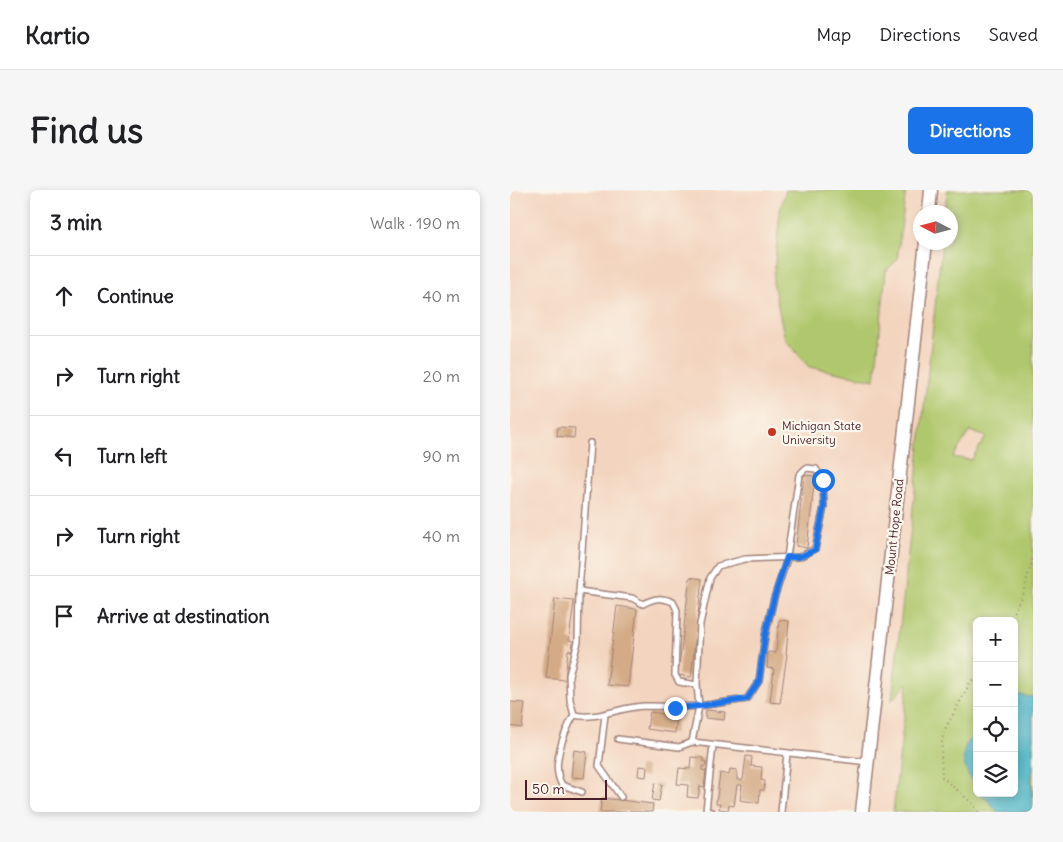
<!DOCTYPE html>
<meta charset="utf-8">
<style>
body{margin:0;font-family:Delius,sans-serif;background:#f6f6f6;color:#202124}
.controls{position:absolute;right:15px;bottom:15px;display:grid;overflow:hidden;border-radius:8px;box-shadow:0 2px 8px #0003}
.controls button{width:45px;height:45px;display:grid;place-items:center;padding:0;border:0;border-bottom:1px solid #e0e0e0;background:#fff;color:#202124;font:25px sans-serif}
.compass{position:absolute;left:403px;top:15px;width:45px;height:45px;border-radius:50%;background:#fff;box-shadow:0 2px 8px #0003;rotate:276deg}
.scale{position:absolute;left:15px;bottom:12px;width:82px;box-sizing:border-box;padding-left:5px;border:2px solid #4a1f2b;border-top:0;font-size:14px;line-height:18px;white-space:nowrap;color:#4a1f2b;-webkit-text-stroke:4px #fbf7ec;paint-order:stroke}
.stop{position:absolute;width:15px;height:15px;margin:-11px;border:4px solid #1a73e8;border-radius:50%;background:#fff}
.stop.end{background:#1a73e8;border-color:#fff;box-shadow:0 1px 5px #0008}
.list{margin:0;padding:0;list-style:none}
h2{display:flex;justify-content:space-between;align-items:center;height:65px;margin:0;padding:0 20px;font-size:21px}
h2 small{font-size:16px;font-weight:400;color:#757577}
.list li{display:grid;grid-template-columns:32px 1fr auto;gap:15px;align-items:center;box-sizing:border-box;height:80px;padding:0 20px;border-top:1px solid #e0e0e0}
.list b{display:block;font-size:19px;white-space:nowrap}
.list em{font-size:16px;font-style:normal;color:#757577}
.icon{flex:none;width:28px;height:28px;fill:none;stroke:currentColor;stroke-width:2;stroke-linecap:round;stroke-linejoin:round}
.map{position:relative;flex:none;width:523px;height:622px;overflow:hidden;border-radius:8px}
header{display:flex;align-items:center;gap:30px;box-sizing:border-box;height:70px;padding:0 25px;background:#fff;border-bottom:1px solid #e0e0e0}
header strong{font-size:24px}
nav{display:flex;gap:28px;margin-inline-start:auto;font-size:18px}
.intro{display:flex;align-items:center;justify-content:space-between;box-sizing:border-box;height:120px;padding:0 30px}
h1{margin:0;font-size:35px}
.button{padding:12px 22px;border-radius:8px;background:#1a73e8;color:#fff;font-size:18px;font-weight:700}
main{display:flex;gap:30px;padding:0 30px}
aside{flex:1;background:#fff;border-radius:8px;box-shadow:0 2px 8px #0003}
.map>svg:first-child{display:block}
</style>
<header>
<strong>Kartio</strong>
<nav><a>Map</a><a>Directions</a><a>Saved</a></nav>
</header>
<div class="intro"><h1>Find us</h1><a class="button">Directions</a></div>
<main>
<aside>
<h2>3 min<small>Walk · 190 m</small></h2>
<ul class="list">
<li><svg class="icon" aria-label="ahead" viewBox="0 0 24 24"><path d="M12 20V5M6 11l6-6 6 6"/></svg><div><b>Continue</b></div><em>40 m</em></li>
<li><svg class="icon" aria-label="right" viewBox="0 0 24 24"><path d="M7 20v-9h11M14 6l5 5-5 5"/></svg><div><b>Turn right</b></div><em>20 m</em></li>
<li><svg class="icon" aria-label="left" viewBox="0 0 24 24"><path d="M17 20v-9H6M10 6l-5 5 5 5"/></svg><div><b>Turn left</b></div><em>90 m</em></li>
<li><svg class="icon" aria-label="right" viewBox="0 0 24 24"><path d="M7 20v-9h11M14 6l5 5-5 5"/></svg><div><b>Turn right</b></div><em>40 m</em></li>
<li><svg class="icon" aria-label="arrive" viewBox="0 0 24 24"><path d="M6 21V4h12l-3 4 3 4H6"/></svg><div><b>Arrive at destination</b></div></li>
</ul>
</aside>
<div class="map">
<svg width="523" height="622" viewBox="0 0 523 622">
<rect width="100%" height="100%" fill="#fbf7ec"/>
<filter id="ink" filterUnits="userSpaceOnUse"><feTurbulence type="fractalNoise" baseFrequency=".02" numOctaves="2"/><feDisplacementMap in="SourceGraphic" scale="10" xChannelSelector="R" yChannelSelector="G"/><feConvolveMatrix kernelMatrix="1 2 1 2 8 2 1 2 1" color-interpolation-filters="sRGB"/></filter>
<filter id="wash" filterUnits="userSpaceOnUse"><feTurbulence type="fractalNoise" baseFrequency=".0096" numOctaves="4" result="noise"/><feDisplacementMap in="SourceGraphic" scale="20" xChannelSelector="R" yChannelSelector="G"/><feGaussianBlur stdDeviation="1.12" result="paint"/><feColorMatrix in="noise" values="0 0 0 0 0 0 0 0 0 0 0 0 0 0 0 0 0 1.4 0 .05"/><feComposite in="paint" operator="in"/></filter>
<g filter="url(#wash)">
<rect width="100%" height="100%" fill="#f5e3ca"/>
<path fill="#f3d4be" fill-rule="evenodd" d="M0,0h523v622h-523zM410,22h30v30h-30zM467,431h37v172h-37z"/>
<g fill="#b0c86d" stroke="#7d744c" fill-rule="evenodd">
<polygon points="276,0 396,0 387,70 376,81 365,190 299,177 275,149 263,93 270,21"/>
<path d="M437,0h86v622h-140l15,-129 -16,17 50,-457 8,-1v-30h-5zM460,241l16,6 -15,23 -18,-3zM467,431h37v172h-37z"/>
</g>
<g fill="#47b2c5" stroke="#486878">
<path d="M504,505l19,2v73c-4,14 0,28 0,42h-35l-17,-19h33z"/>
<path d="M467,543v55c-13,-16 -22,-41 0,-55z"/>
</g>
<g id="blocks">
<g fill="#d4ab86">
<polygon points="48,237 65,238 64,248 47,246"/>
<polygon points="294,285 305,286 297,358 286,356"/>
<polygon points="180,387 192,389 181,487 168,485"/>
<polygon points="45,409 64,411 59,450 63,451 62,461 58,460 55,490 36,488"/>
<polygon points="107,416 127,419 118,497 97,495"/>
<polygon points="269,430 279,431 276,464 277,464 270,513 260,512 264,479 257,478 258,462 266,463"/>
<polygon points="0,512 15,513 12,538 0,536"/>
<polygon points="196,520 215,522 214,530 195,528"/>
<polygon points="140,522 167,526 165,543 137,539"/>
<polygon points="64,560 77,562 74,588 61,587"/>
<polygon points="236,566 242,567 241,576 252,577 251,590 255,591 254,600 250,600 249,613 230,610 232,595 227,595 224,616 219,615 218,620 209,619 210,614 206,614 210,583 219,585 220,579 227,580 227,590 233,590"/>
<polygon points="181,567 193,568 193,571 196,572 195,577 192,576 192,580 196,581 194,597 190,596 188,608 177,607 178,595 167,594 169,578 180,579"/>
<polygon points="129,576 137,577 136,587 128,586"/>
<polygon points="145,593 152,594 149,611 142,610"/>
<polygon points="92,608 143,614 142,622 90,622"/>
</g>
</g>
</g>
<g filter="url(#ink)">
<use href="#blocks" fill-opacity="0" stroke="#a0817a" stroke-width="1"/>
<g fill="none" stroke-linecap="round" stroke-linejoin="round">
<defs>
<g id="service">
<polyline points="69,401 80,253"/>
<path d="M64,525c-10,18 -24,51 -12,70l20,7"/>
<polyline points="95,525 89,576 111,607"/>
<path d="M108,549l61,8 13,-5 7,-36 48,-7 12,-18 6,-45 9,-38 12,-36 1,-5 12,-82 7,-7 10,1 7,12 1,26 -9,42 -16,8 -54,2 -27,7 -8,12 -10,46 -3,59v2l2,21c-19,1 -37,0 -55,0 -24,1 -46,14 -70,9l-4,-15 -1,-25 9,-33 1,-51 53,7 11,6c11,-6 18,-7 30,-2l4,8 -2,65 4,7 18,3"/>
<polyline points="182,552 358,572"/>
<polyline points="201,622 196,621 203,555"/>
<polyline points="271,622 277,564"/>
</g>
<g id="tertiary">
<polyline points="419,22 421,0"/>
<polyline points="352,622 416,52"/>
</g>
</defs>
<use href="#service" stroke="#a0817a" stroke-width="8"/>
<use href="#tertiary" stroke="#a0817a" stroke-width="15"/>
<g stroke="#a0817a" stroke-width="2" stroke-dasharray="1 4" stroke-linecap="butt">
<polyline points="499,431 513,403 523,368"/>
<polyline points="467,487 461,491 433,543 431,565 432,587 461,612 469,622"/>
</g>
<use href="#service" stroke="#fff" stroke-width="5"/>
<use href="#tertiary" stroke="#fff" stroke-width="12"/>
</g>
</g>
<g fill="none" stroke-linecap="round" stroke-linejoin="round" filter="url(#ink)">
<polyline stroke="#1a73e8" stroke-width="6" points="165,518 189,516 237,509 249,491 255,446 264,408 277,367 289,367 305,360 314,317 313,290"/>
</g>
<circle fill="#c8321e" stroke="#fbf7ec" stroke-width="2" cx="262" cy="242" r="5"/>
<g text-anchor="middle" dominant-baseline="central" stroke-width="4.5" stroke-linejoin="round" paint-order="stroke">
<g font-size="12" fill="#4a1f2b" stroke="#fbf7ec" text-anchor="start">
<text x="272" y="235">Michigan State<tspan x="272" dy="14">University</tspan></text>
</g>
<g font-size="12" fill="#4a1f2b" stroke="#fbf7ec">
<text transform="translate(384 337) rotate(-84)">Mount Hope Road</text>
</g>
</g>
</svg>
<div class="controls">
<button>+</button>
<button>−</button>
<button><svg class="icon" aria-label="locate" viewBox="0 0 24 24"><circle cx="12" cy="12" r="6"/><path d="M12 2v4M12 18v4M2 12h4M18 12h4"/></svg></button>
<button><svg class="icon" aria-label="layers" viewBox="0 0 24 24"><path d="M12 4l9 5-9 5-9-5zM3 14l9 5 9-5"/></svg></button>
</div>
<svg class="compass" viewBox="-18 -18 36 36"><path d="M0-13l5 13h-10z" fill="#e53935"/><path d="M0 13l5-13h-10z" fill="#757577"/></svg>
<div class="scale">50 m</div>
<div class="stop" style="left:313px;top:290px"></div>
<div class="stop end" style="left:165px;top:518px"></div>
</div>
</main>
